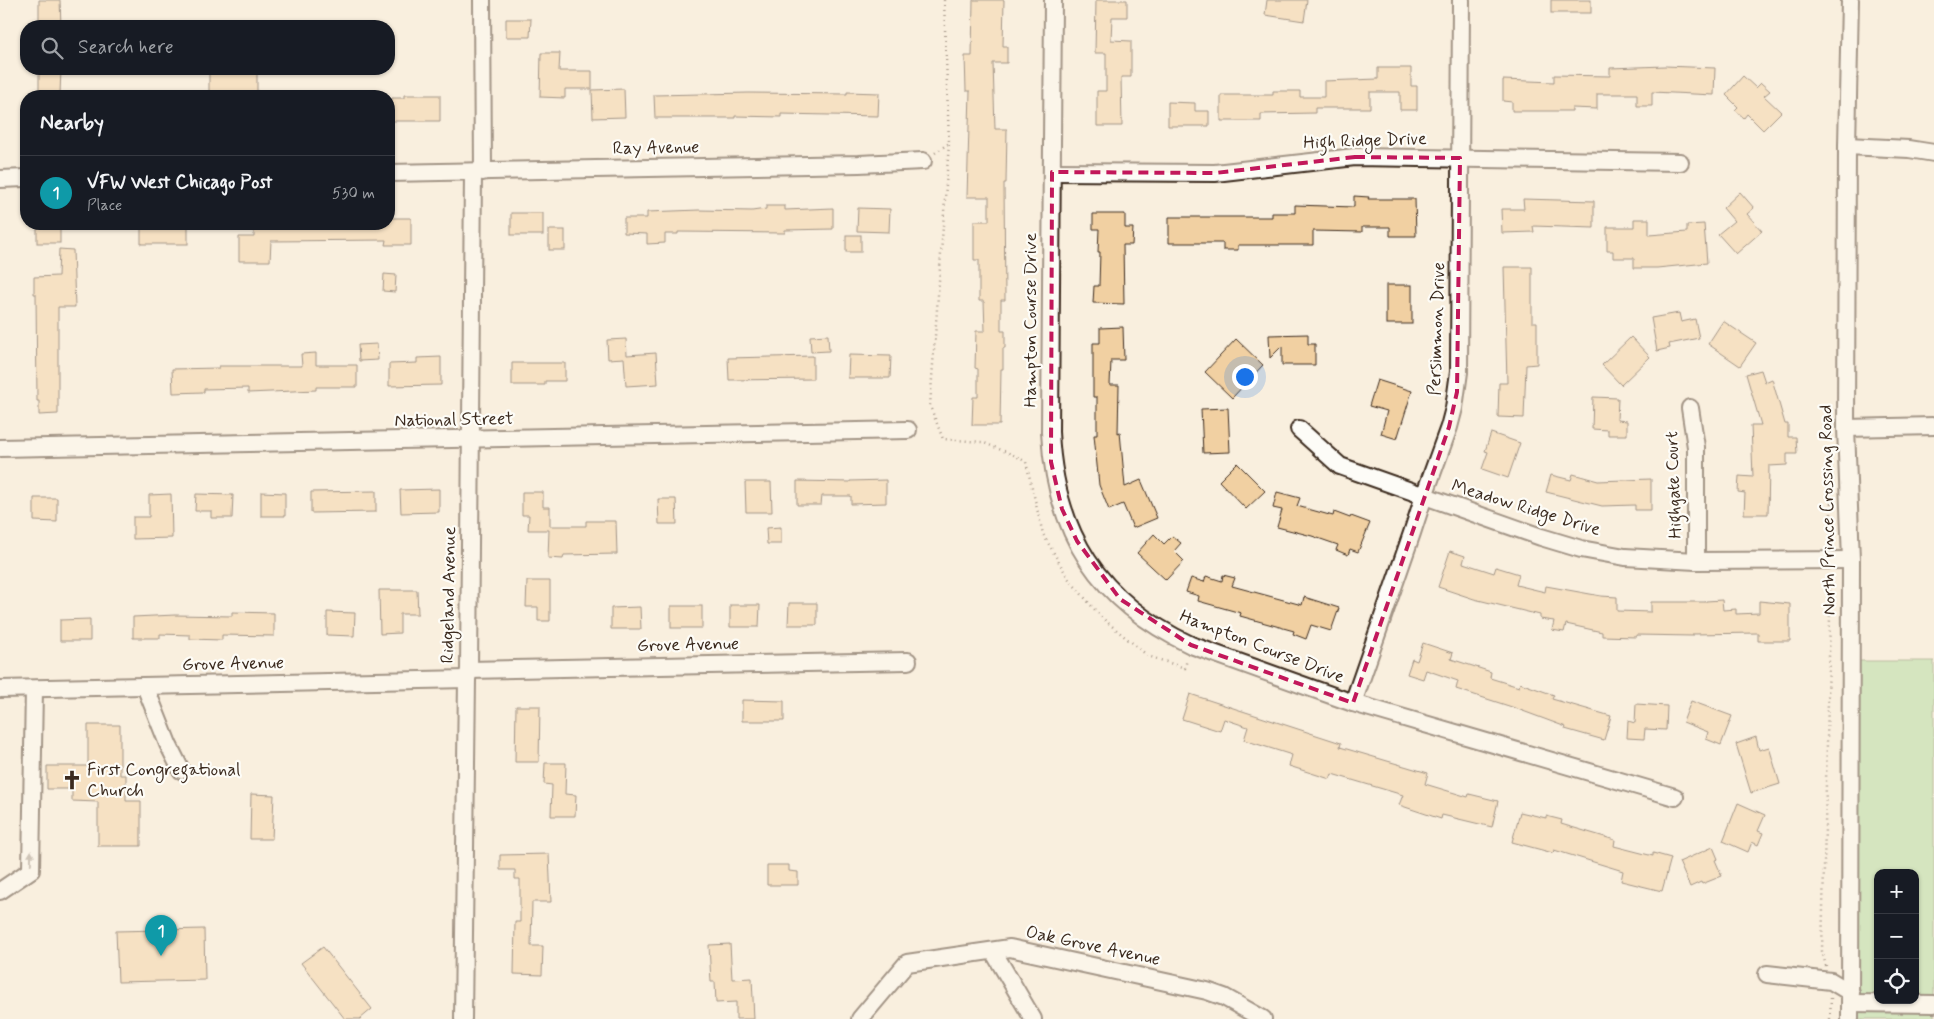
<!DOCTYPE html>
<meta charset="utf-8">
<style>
body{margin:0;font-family:Mynerve,sans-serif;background:#242831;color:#f1f3f6}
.controls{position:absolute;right:15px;bottom:15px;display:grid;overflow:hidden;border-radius:10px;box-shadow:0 1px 4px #0004}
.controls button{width:45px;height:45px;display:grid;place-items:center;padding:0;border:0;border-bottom:1px solid #363941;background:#171b24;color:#f1f3f6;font:25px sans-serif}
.you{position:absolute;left:1244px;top:376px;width:18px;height:18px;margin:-12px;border:4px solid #fff;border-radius:50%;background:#1a73e8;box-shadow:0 0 0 8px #1a73e833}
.badge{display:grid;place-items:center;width:32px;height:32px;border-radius:50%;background:#2563eb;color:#fff;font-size:16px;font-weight:700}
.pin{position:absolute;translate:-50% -41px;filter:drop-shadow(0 1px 2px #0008)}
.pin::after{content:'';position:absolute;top:26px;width:18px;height:15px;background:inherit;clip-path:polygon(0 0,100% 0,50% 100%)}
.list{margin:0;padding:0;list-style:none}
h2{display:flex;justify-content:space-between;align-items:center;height:65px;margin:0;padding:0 20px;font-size:21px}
h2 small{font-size:16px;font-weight:400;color:#9ea1a6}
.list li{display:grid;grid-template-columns:32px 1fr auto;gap:15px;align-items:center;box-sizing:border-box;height:75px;padding:0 20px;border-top:1px solid #363941}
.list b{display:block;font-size:19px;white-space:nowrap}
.list p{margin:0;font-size:16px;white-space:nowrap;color:#9ea1a6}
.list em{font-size:16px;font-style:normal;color:#9ea1a6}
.icon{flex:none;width:28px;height:28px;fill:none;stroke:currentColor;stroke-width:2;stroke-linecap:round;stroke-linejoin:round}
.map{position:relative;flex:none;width:1934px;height:1019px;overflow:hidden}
.search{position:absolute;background:#171b24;box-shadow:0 1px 4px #0004;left:20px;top:20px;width:375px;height:55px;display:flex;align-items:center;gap:12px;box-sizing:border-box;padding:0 18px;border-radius:20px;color:#9ea1a6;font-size:19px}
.panel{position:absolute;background:#171b24;box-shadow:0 1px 4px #0004;left:20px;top:90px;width:375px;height:140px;border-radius:20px}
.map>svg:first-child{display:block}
</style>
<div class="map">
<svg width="1934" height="1019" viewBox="0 0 1934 1019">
<rect width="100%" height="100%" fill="#f9efde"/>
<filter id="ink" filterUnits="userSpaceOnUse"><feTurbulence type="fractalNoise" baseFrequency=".02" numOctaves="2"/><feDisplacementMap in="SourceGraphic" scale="10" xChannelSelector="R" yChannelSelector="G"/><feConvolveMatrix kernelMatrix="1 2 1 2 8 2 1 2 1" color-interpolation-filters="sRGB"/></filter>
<g filter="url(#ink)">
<path fill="#a8d999" stroke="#72825c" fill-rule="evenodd" d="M1851,661h83v358h-84zM1878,873h37v127h-37z"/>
<g fill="#f1d0a2" stroke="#3b2a1e">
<polygon points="39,0 60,0 61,26 39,26"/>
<polygon points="973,0 1004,0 1003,46 1007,46 1007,63 993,63 995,129 1007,129 1006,183 1004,183 1005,300 1001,300 1001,331 1005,331 1005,348 1003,348 1003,369 1001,369 1000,425 972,425 973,397 978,397 978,369 975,368 976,331 985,331 984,301 979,301 979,260 974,260 974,221 989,221 989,197 967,197 970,91 966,91 965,56 972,56"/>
<polygon points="1096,0 1127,0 1127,17 1112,17 1111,40 1131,41 1131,77 1121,77 1122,126 1097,126 1097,91 1106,91 1106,53 1095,53"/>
<polygon points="1267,0 1307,0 1304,21 1265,15"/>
<rect x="1551" y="0" width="40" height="13"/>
<polygon points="506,19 531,19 530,37 506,37"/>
<polygon points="541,53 560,53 559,71 592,71 592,89 565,89 565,98 540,97"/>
<polygon points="1665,66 1715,68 1714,95 1652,92 1652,106 1637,106 1637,94 1597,94 1597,109 1572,108 1572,111 1512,111 1512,102 1503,101 1503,80 1554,82 1554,75 1610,76 1610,68"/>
<polygon points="1378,68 1411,68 1411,86 1417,86 1417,110 1400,110 1400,92 1370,92 1370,108 1315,108 1315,113 1261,114 1261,121 1221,121 1221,95 1273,95 1273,91 1300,91 1300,97 1324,97 1324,81 1378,79"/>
<polygon points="39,69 61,69 60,94 39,94"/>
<polygon points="209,69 225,69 225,73 257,73 257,96 209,96"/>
<polygon points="1743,76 1756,88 1761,83 1770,91 1764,96 1781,112 1763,130 1747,114 1744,118 1735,110 1738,107 1726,95"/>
<polygon points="624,89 625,117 593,118 592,90"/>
<polygon points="847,92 879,93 878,116 781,114 781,117 735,116 735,118 655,118 654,95 749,93 847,94"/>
<polygon points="404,95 440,95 440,121 389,121 389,104 392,104 392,98 404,98"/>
<polygon points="1168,102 1195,103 1195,111 1209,111 1209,126 1168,126"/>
<polygon points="1740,192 1754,208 1747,214 1762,231 1736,254 1718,234 1734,221 1723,208"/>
<polygon points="1354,196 1369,197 1368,199 1415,199 1416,236 1390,236 1390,227 1362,227 1362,232 1313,231 1313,245 1238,245 1238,250 1223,250 1223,243 1169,243 1169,217 1272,217 1272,213 1295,213 1295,205 1354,207"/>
<polygon points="1523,199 1594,201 1594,228 1533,226 1534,232 1502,233 1501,209 1524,209"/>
<polygon points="766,206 785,206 785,210 833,208 833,229 785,230 785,233 678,232 678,234 665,234 665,243 647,244 647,234 624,233 624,218 647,218 647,212 699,210 752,211 766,209"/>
<polygon points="858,208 890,209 889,232 857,231"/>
<rect x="511" y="213" width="32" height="22"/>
<polygon points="1093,214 1125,214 1125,228 1133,228 1132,245 1123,245 1124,304 1093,303 1094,286 1099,286 1100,252 1098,252 1099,229 1093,229"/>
<polygon points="389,218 411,218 411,245 385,245 386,240 271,241 270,261 239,261 239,237 254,237 254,224 389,224"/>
<polygon points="1634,219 1649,219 1649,235 1687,232 1687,225 1704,224 1707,263 1657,268 1634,268 1634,258 1613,258 1613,251 1607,251 1607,227 1634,227"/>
<rect x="37" y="224" width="23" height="19"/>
<rect x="141" y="224" width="47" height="20"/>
<rect x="549" y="230" width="16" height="20"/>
<rect x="846" y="235" width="15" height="17"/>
<polygon points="59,249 73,250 75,307 58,307 58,414 39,415 39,401 37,401 36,294 34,294 34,277 58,276"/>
<polygon points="1504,267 1532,267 1532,322 1537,322 1537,364 1526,365 1524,418 1498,417 1499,383 1507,383"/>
<polygon points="384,274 396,275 395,292 383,291"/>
<rect x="1386" y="285" width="26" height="39"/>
<polygon points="1679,313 1681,322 1695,319 1699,338 1669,344 1670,348 1657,351 1651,318"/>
<polygon points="1723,321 1756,343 1740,366 1708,344"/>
<polygon points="1123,327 1124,360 1111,360 1110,385 1119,385 1118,433 1120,432 1125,487 1141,480 1157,518 1133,528 1123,504 1109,510 1099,485 1094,435 1097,435 1097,397 1093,397 1093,343 1100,343 1100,328"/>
<polygon points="1308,334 1308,344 1315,344 1315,365 1282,365 1282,346 1270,358 1269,335"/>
<polygon points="828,335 829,351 811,352 810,336"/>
<polygon points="1631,337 1650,357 1621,385 1602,365"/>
<polygon points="626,339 627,355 656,353 658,384 626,386 624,358 608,359 607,340"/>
<polygon points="1236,339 1263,365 1232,398 1205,372"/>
<polygon points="377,344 378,360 359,361 358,345"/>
<polygon points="316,353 316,365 357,365 357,387 316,387 316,390 248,393 248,388 204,389 204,392 173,393 172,369 219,368 219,366 302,366 301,354"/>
<polygon points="849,355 891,356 890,378 848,378"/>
<polygon points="813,356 813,379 729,380 728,358"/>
<polygon points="441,357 441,385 389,386 389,364 417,363 417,358"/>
<polygon points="512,363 565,363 565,381 545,381 545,385 512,385"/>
<polygon points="1761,370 1765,382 1772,379 1785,424 1788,424 1788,437 1796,437 1797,454 1787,454 1787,465 1769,466 1768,514 1744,514 1745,493 1738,492 1739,476 1753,477 1751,425 1761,425 1746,374"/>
<polygon points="1377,380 1412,391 1397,439 1381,434 1387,411 1369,406"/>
<polygon points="1593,397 1618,398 1617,420 1627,421 1627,435 1608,435 1608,430 1592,429"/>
<polygon points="1228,408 1230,452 1203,453 1201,409"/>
<polygon points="1491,433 1520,443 1508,478 1482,469 1488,452 1485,451"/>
<polygon points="1237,463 1265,491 1246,509 1219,481"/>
<polygon points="1573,474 1598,481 1651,479 1651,510 1635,510 1635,505 1602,506 1546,492 1551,475 1571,480"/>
<polygon points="886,480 886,503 851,504 851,496 822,496 821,505 797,505 797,481 850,482 850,481"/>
<polygon points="745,482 771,482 772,512 746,512"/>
<polygon points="439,489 439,512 401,513 400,490"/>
<polygon points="376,491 376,512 311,513 311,492"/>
<polygon points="261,492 285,493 285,516 261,516"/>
<polygon points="522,492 543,492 543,507 550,507 550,526 586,526 586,521 616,521 617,554 564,555 563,559 548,558 549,530 528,530 529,515 522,515"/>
<polygon points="1277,492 1300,498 1297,506 1333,516 1334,512 1350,518 1351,516 1370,523 1358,552 1350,549 1348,555 1336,550 1338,545 1312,536 1277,527 1282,510 1273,508"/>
<polygon points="171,494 172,538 133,539 133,517 149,517 149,495"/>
<polygon points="196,494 233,495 232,518 211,518 211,511 195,511"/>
<polygon points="34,498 57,498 57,522 34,521"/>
<polygon points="658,499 676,499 677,524 659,524"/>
<polygon points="781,527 781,544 767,544 766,528"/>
<polygon points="1154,534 1164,544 1172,536 1181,543 1174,551 1184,561 1166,580 1137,553"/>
<polygon points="1450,551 1465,556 1463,563 1494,573 1496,567 1519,574 1516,585 1545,592 1546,586 1601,596 1617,597 1617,611 1651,612 1651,602 1706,602 1706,601 1722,600 1723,610 1736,609 1736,614 1759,613 1759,601 1790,604 1790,641 1758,641 1758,633 1693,634 1693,636 1636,635 1636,637 1602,636 1602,632 1566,624 1564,632 1552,630 1554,621 1540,619 1540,615 1474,599 1438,587"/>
<polygon points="1223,575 1235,578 1232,586 1302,605 1304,597 1339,608 1331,631 1311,625 1306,639 1293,634 1294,631 1240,616 1241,613 1198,601 1199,596 1186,592 1191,578 1204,582 1206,576 1222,581"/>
<polygon points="527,581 550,581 550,621 538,621 538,607 526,607"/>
<polygon points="379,590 417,590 418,614 400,614 400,633 380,634"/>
<polygon points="789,603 817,603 817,625 788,625"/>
<polygon points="730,605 760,605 759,627 730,627"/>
<rect x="671" y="606" width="31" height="22"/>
<polygon points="640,607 641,629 611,629 611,608"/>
<polygon points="232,612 274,613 274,636 222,635 222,640 190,639 190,635 160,634 160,638 133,638 133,617 175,615 232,616"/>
<polygon points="327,612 355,613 354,636 327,635"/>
<polygon points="90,619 90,641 60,641 60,620"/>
<polygon points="1423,643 1453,653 1451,659 1491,672 1490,678 1519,687 1520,683 1554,695 1552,699 1611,716 1604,740 1565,729 1566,727 1512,707 1456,689 1458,681 1426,670 1423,679 1407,674 1412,659 1417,661"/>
<polygon points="1190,694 1341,743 1340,747 1428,773 1425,784 1468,797 1469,794 1498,801 1492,827 1442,815 1441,819 1399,805 1403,795 1332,774 1330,779 1289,766 1292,755 1244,740 1248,727 1224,719 1220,731 1182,719"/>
<polygon points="742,700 784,701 784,721 742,721"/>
<polygon points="1691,701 1732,716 1721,745 1706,739 1708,732 1683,722"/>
<polygon points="1636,704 1667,706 1666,730 1645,729 1644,739 1627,738 1628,721 1635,723"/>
<polygon points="516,706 540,706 539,762 515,762"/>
<polygon points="88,725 120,725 120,775 126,775 126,801 141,801 141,846 98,846 98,802 72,801 72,789 47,789 47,766 88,766"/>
<polygon points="1756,737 1759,750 1769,747 1780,784 1751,793 1736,744"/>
<polygon points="545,763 566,763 565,794 576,795 575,816 551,816 552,785 544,784"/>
<polygon points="251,794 274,795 272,839 250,839"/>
<polygon points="1738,803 1765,815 1758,831 1763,833 1758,845 1752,842 1748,852 1723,841"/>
<polygon points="1520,812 1546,818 1546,816 1562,820 1561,824 1615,840 1614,846 1653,856 1653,853 1671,858 1662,891 1621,881 1623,871 1554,850 1553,853 1512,842"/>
<polygon points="1713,847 1718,859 1715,860 1722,876 1702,884 1701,882 1690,887 1679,862"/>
<polygon points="549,854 551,902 532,902 531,946 543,946 542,975 514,974 515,922 520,922 520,879 515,879 515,870 500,870 500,855"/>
<polygon points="767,865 789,865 789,871 798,872 798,885 767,885"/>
<polygon points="204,929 205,980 118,982 116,931"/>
<polygon points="730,944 732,979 752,978 754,1019 736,1019 736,1002 716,1003 715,982 711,982 709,945"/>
<polygon points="323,947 372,1009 360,1019 345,1019 301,963"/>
</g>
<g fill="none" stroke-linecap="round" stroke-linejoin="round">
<defs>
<g id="minor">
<polyline points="482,0 483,172"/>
<path d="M1053,0l-3,432c5,102 49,170 141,213l162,58 322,94"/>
<polyline points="1847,146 1909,149 1934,153"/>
<polyline points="1052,172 1215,173 1355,157 1680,162"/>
<polyline points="389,173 859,164 923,161"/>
<polyline points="0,179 26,178"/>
<polyline points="1690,408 1696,447 1696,561"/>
<polyline points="1846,428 1934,426"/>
<polyline points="1299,429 1340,466 1541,537 1581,549 1625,557 1696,561 1851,560"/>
<polyline points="0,448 908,430"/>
<polyline points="469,670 908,661"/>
<polyline points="145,686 168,744 181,770"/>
<polyline points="0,689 467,679"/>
<polyline points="1353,703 1412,533 1424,496 1449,427 1454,408 1459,372 1461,0"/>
<polyline points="0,891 31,870 34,689"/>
<polyline points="993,951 1033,1019"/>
<polyline points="1767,974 1831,981 1851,993"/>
<polyline points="1851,1003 1934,1004"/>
<polyline points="463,1019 467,679 469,670 473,172"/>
<polyline points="860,1019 907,963 1010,948 1207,991 1224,997 1263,1019"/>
<polyline points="1850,1019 1851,560 1846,428 1847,146 1850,0"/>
</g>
</defs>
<use href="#minor" stroke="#3b2a1e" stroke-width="20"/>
<g stroke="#3b2a1e" stroke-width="2.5" stroke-dasharray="1 4" stroke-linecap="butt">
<polyline points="944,0 949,143 930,406 943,439 982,442 1016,456 1026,462 1043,534 1068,578 1101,617 1148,656 1185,668 1187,659"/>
<polyline points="935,153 949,143"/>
<polyline points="1831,544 1831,499"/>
<polyline points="1826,966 1822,951 1831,574"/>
<polyline points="1830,1019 1831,998"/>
</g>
<use href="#minor" stroke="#fdfcf7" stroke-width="16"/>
</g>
<defs><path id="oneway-solid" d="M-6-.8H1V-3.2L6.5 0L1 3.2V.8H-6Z" transform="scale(1.25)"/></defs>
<use fill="#9c938a" href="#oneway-solid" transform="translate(31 858) rotate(-89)"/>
</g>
<path d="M0 0H1934V1019H0ZM1355,157l105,1 -3,234 -8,35 -96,276 -162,-58 -71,-46 -43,-58 -15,-32 -11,-47 1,-290 163,1z" fill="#f9efde" fill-opacity=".55" fill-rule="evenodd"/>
<path fill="none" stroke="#c2185b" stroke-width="4" stroke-dasharray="10 6" stroke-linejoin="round" d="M1355,157l105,1 -3,234 -8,35 -96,276 -162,-58 -71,-46 -43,-58 -15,-32 -11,-47 1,-290 163,1z"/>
<defs>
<symbol id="church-bare" viewBox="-9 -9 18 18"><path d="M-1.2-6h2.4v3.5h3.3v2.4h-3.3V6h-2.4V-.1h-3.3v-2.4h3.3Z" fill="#3b2a1e" stroke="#fdfcf7" stroke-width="2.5" paint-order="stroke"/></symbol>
</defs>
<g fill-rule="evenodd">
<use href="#church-bare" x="58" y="766" width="28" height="28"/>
</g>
<g text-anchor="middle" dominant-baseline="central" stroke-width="4.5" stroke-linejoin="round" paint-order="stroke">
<g font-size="18" fill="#3b2a1e" stroke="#fdfcf7">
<text transform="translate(1365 141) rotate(-2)">High Ridge Drive</text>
<text transform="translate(656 148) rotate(-1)">Ray Avenue</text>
<text transform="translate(1031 320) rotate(-90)">Hampton Course Drive</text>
<text transform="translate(1437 329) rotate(-88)">Persimmon Drive</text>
<text transform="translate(454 420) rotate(-1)">National Street</text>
<text transform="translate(1674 485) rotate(-92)">Highgate Court</text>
<text transform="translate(1526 508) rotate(17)">Meadow Ridge Drive</text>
<text transform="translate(1828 510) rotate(-91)">North Prince Crossing Road</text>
<text transform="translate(449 595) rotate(-89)">Ridgeland Avenue</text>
<text transform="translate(688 645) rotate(-1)">Grove Avenue</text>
<text transform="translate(1262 647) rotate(21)">Hampton Course Drive</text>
<text transform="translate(233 664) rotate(-1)">Grove Avenue</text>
<text transform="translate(1093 946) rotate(12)">Oak Grove Avenue</text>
</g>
<g font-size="18" fill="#3b2a1e" stroke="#fdfcf7" text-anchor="start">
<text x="87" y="770">First Congregational<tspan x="87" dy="21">Church</tspan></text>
</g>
</g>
</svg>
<div class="controls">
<button>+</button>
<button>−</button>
<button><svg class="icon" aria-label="locate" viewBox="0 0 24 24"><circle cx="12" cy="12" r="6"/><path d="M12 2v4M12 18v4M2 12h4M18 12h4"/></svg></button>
</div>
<div class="you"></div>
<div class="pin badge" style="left:161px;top:956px;background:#0f9aa8">1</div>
<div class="search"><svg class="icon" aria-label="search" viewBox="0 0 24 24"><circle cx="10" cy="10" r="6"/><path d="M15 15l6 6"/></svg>Search here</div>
<section class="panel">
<h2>Nearby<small></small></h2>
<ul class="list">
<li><span class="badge" style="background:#0f9aa8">1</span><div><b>VFW West Chicago Post</b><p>Place</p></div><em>530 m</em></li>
</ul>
</section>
</div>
